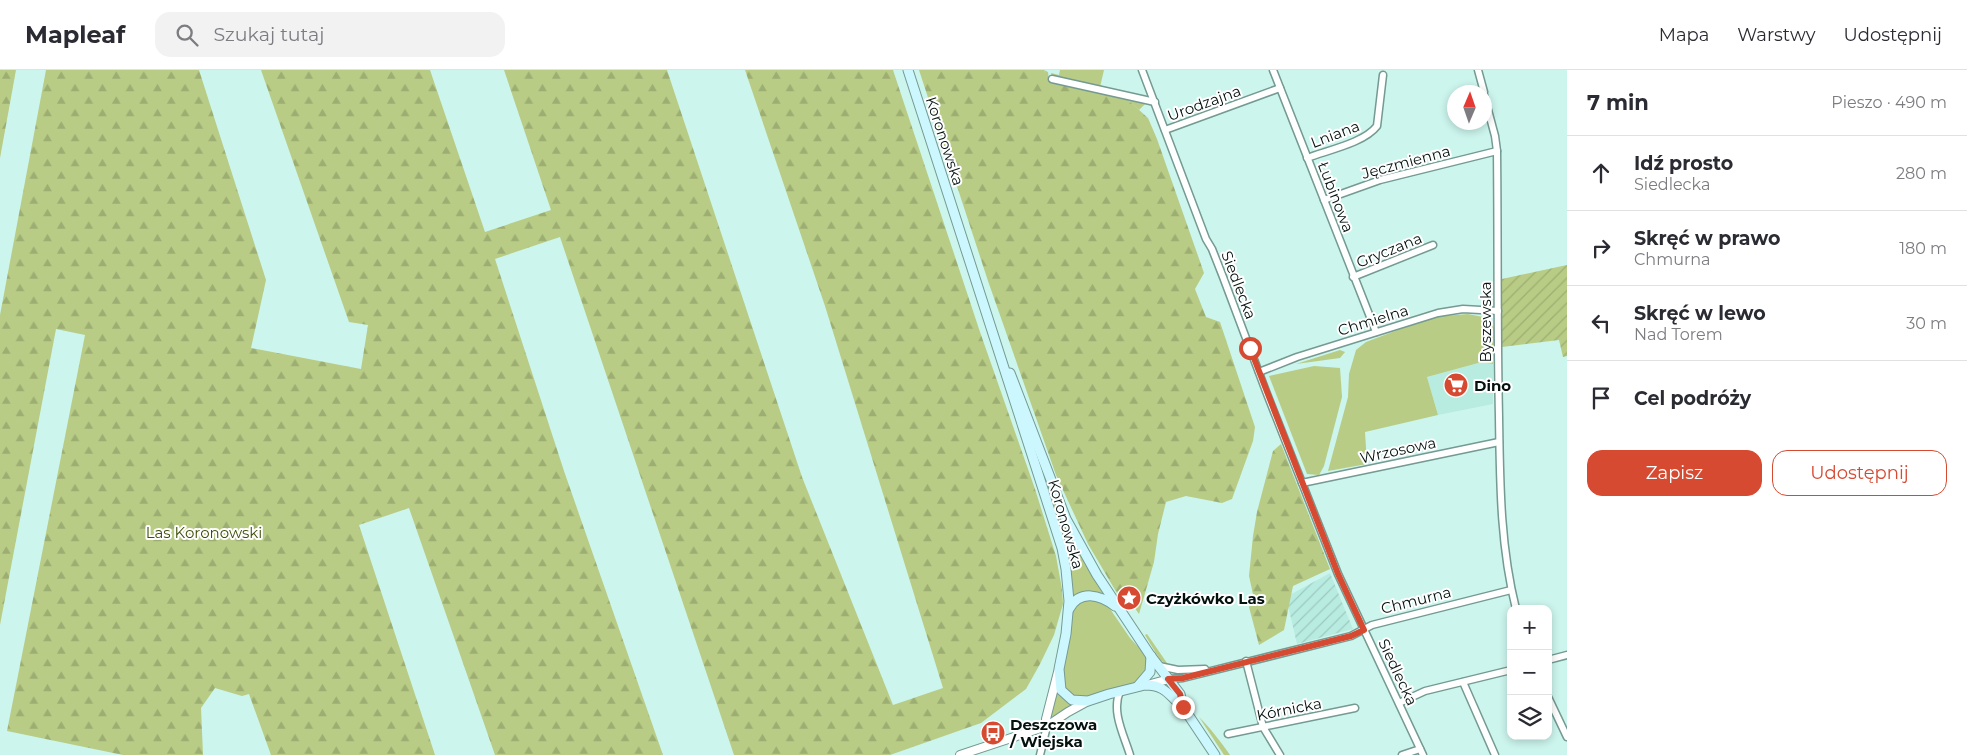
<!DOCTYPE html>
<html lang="pl">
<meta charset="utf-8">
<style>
body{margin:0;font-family:Montserrat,sans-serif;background:#f2f2f3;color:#2b2b33}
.controls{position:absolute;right:15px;bottom:15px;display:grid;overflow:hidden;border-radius:10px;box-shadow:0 2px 8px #0003}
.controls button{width:45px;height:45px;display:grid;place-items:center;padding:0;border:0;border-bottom:1px solid #e1e1e2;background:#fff;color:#2b2b33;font:25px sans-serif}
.compass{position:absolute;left:1447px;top:15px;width:45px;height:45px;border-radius:50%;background:#fff;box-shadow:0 2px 8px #0003;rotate:2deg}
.stop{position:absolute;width:15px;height:15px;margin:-11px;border:4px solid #d64a31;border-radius:50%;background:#fff}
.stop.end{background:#d64a31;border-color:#fff;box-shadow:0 1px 5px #0008}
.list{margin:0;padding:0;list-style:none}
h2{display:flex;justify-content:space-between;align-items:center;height:65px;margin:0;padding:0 20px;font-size:21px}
h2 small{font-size:16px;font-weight:400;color:#7c7c81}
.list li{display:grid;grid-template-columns:32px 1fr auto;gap:15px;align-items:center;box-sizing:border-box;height:75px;padding:0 20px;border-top:1px solid #e1e1e2}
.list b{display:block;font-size:19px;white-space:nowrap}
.list p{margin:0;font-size:16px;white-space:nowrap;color:#7c7c81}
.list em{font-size:16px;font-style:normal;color:#7c7c81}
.actions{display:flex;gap:10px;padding:15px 20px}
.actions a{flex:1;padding:11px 0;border:1px solid #d64a31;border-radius:15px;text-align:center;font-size:18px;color:#d64a31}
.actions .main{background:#d64a31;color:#fff}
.icon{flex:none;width:28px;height:28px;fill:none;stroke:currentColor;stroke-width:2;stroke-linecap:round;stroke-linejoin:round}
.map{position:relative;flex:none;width:1567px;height:685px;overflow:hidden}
header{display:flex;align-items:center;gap:30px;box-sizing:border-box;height:70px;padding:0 25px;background:#fff;border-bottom:1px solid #e1e1e2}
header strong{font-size:24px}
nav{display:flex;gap:28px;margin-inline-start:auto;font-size:18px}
.search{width:350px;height:45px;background:#f2f2f3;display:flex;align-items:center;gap:12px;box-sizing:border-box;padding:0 18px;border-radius:15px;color:#7c7c81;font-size:19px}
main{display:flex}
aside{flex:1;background:#fff}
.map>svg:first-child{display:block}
</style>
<header>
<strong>Mapleaf</strong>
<div class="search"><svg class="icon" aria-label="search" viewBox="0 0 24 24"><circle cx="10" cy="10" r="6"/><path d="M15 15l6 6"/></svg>Szukaj tutaj</div>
<nav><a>Mapa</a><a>Warstwy</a><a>Udostępnij</a></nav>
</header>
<main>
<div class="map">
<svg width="1567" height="685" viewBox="0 0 1567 685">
<defs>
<pattern id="industrial-furrows" width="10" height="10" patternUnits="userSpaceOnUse" patternTransform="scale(1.25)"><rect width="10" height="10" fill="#b9ece1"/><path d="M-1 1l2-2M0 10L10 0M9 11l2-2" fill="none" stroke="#9dc9c0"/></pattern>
<pattern id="forest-firs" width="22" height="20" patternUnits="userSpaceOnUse" patternTransform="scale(1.25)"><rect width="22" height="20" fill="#b8cc85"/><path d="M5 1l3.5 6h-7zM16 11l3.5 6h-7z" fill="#9dae72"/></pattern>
<pattern id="garden-furrows" width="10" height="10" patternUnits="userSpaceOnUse" patternTransform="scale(1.25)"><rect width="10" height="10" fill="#b8cc85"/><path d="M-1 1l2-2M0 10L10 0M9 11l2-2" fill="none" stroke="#9dae72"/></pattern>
</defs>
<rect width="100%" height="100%" fill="#ccf5ed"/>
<polygon fill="#b9ece1" points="1482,292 1493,294 1493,334 1438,345 1427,307"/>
<polygon fill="url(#industrial-furrows)" points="1330,503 1353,559 1297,574 1286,527"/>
<g fill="#b8cc85">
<polygon points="1044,0 1048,2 1049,9 1145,33 1145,34 1139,40 1127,29 1046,9"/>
<polygon points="1060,0 1104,0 1100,17 1052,7 1051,3 1059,5"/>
<polygon points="1468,244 1483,247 1491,251 1494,258 1493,294 1482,292 1427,307 1438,345 1365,362 1367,394 1328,401 1348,327 1349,304 1356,280 1366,272 1432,247"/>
<polygon points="1340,280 1345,282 1340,288 1296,294"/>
<polygon points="1314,296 1340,298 1342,327 1324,396 1319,405 1307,404 1269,306"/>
<polygon points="1035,382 1093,506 1103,522 1102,524 1094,522 1073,529"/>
<polygon points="1092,528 1108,536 1130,568 1143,582 1147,589 1147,600 1136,613 1080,629 1066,622 1062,605 1069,573 1072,542 1077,534"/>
<polygon points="1147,564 1169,596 1160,590 1145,565"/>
<polygon points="1057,621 1071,635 1050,648 1056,622"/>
<path d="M1199,647c12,12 21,24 31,38h-6z"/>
</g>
<g fill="url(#forest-firs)">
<polygon points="0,0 16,0 0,88"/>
<polygon points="46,0 199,0 266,210 251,278 361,299 368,255 349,252 261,0 430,0 485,162 551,140 504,0 667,0 802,407 893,635 943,618 825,236 745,0 893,0 980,262 1035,419 1056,486 1062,519 1063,534 1054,565 1040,594 1026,619 981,653 890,685 734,685 560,167 495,189 564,401 663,685 495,685 409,438 359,455 435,685 271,685 249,624 242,626 215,618 201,638 203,685 123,685 7,661 85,265 56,259 0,555 0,245"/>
<polygon points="919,0 1044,0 1047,9 1127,29 1148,48 1157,69 1204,203 1195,219 1206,247 1220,252 1255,357 1253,371 1232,429 1222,433 1186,426 1166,432 1158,464 1154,492 1139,544 1127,527 1121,530 1088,474 1056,405 988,211"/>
<polygon points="1281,374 1330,499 1293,516 1284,560 1259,575 1249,537 1254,529 1249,506 1253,466 1257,442 1273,381"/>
</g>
<polygon fill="url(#garden-furrows)" points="1567,195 1567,286 1563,287 1559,270 1502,277 1502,209"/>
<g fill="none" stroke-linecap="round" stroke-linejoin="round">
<defs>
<g id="minor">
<polyline points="1142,0 1206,169 1212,179 1223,207 1267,324 1338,504 1423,685"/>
<polyline points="1273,0 1376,262"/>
<polyline points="1478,0 1484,22"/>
<polyline points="1052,9 1155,32"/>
<path d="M1484,25l11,41 2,15c1,88 0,177 2,266 1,65 1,128 17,192"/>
<polyline points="1165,60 1280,18"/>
<path d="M1307,88c21,-8 57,-15 70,-32l6,-51"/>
<polyline points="1324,130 1380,110 1497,81"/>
<polyline points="1353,207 1433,175"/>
<polyline points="1259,302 1297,287 1438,243 1463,239 1498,241"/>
<polyline points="1302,413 1499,372"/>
<polyline points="1548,590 1567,585"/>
<polyline points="1246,591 1263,657 1280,685"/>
<polyline points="1159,596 1178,600 1205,599"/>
<polyline points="1169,609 1183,608 1351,566 1372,555 1511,520"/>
<polyline points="1463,612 1495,685"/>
<path d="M1120,621c-9,21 4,44 10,64"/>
<polyline points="1548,627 1567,667"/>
<polyline points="1399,633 1425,621 1511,600"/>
<polyline points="1228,664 1355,638"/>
<polyline points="1040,685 1047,656"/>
<polyline points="1402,685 1420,679"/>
</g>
<g id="tertiary">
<polyline points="1147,615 1169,609"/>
<polyline points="1047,656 1046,649 1058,602"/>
<polyline points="960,685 1047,656 1068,642 1088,631"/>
</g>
<g id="secondary">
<path d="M908,0l154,478 4,21 3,32 -3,33 -7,35 2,21 11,10 16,1 21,-7 36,-9c21,0 24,11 38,22"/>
<polyline points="1010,303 1066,449 1097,505 1150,585 1180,624 1183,637 1215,685"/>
<path d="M1069,539c11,-20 31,-14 46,-3"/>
<polyline points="1138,616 1150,602 1151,586"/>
</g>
</defs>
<use href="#minor" stroke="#749a92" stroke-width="9"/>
<use href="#tertiary" stroke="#749a92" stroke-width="10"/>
<use href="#secondary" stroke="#749a92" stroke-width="11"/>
<use href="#minor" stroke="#fff" stroke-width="6"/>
<use href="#tertiary" stroke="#fff" stroke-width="8"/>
<use href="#secondary" stroke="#cdf7fe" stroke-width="9"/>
</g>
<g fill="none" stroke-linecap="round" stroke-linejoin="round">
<polyline stroke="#d64a31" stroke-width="6" points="1183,637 1180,624 1168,609 1183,608 1351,566 1364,560 1338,504 1250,278"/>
</g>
<defs>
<symbol id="supermarket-disc" viewBox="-11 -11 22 22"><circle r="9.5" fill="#d64a31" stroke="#fff"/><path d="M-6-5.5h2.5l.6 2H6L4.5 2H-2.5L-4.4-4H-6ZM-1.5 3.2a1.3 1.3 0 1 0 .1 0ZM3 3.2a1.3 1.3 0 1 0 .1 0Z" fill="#fff"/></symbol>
<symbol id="sight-disc" viewBox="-11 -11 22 22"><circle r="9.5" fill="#d64a31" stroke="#fff"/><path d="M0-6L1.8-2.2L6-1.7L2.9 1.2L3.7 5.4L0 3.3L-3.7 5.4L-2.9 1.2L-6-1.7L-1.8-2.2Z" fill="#fff"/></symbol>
<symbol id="bus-disc" viewBox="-11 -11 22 22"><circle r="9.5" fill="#d64a31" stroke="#fff"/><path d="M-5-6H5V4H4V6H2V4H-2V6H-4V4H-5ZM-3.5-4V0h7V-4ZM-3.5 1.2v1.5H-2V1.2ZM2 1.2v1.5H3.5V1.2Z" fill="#fff"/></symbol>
</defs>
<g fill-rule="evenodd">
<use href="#supermarket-disc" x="1442" y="301" width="28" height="28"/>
<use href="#sight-disc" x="1115" y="514" width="28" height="28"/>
<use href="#bus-disc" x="979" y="649" width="28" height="28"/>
</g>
<g text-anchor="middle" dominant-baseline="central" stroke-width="4" stroke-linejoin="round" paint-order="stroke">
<g font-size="15" fill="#04120f" stroke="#fff">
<text transform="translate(1204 33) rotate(-20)">Urodzajna</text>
<text transform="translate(1335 64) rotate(-21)">Lniana</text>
<text transform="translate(945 71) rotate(72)">Koronowska</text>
<text transform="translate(1406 92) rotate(-15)">Jęczmienna</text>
<text transform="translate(1336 127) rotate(69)">Łubinowa</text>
<text transform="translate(1389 180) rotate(-22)">Gryczana</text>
<text transform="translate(1239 215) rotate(69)">Siedlecka</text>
<text transform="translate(1373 250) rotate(-17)">Chmielna</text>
<text transform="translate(1485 252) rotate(-90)">Byszewska</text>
<text transform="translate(1398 380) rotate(-12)">Wrzosowa</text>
<text transform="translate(1066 454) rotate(74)">Koronowska</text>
<text transform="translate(1416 530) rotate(-14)">Chmurna</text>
<text transform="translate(1398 602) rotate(65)">Siedlecka</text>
<text transform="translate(1289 639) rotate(-11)">Kórnicka</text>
</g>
<g font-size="15" font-weight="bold" fill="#04120f" stroke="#fff" text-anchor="start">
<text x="1474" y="315">Dino</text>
<text x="1146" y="528">Czyżkówko Las</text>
<text x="1010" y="654">Deszczowa<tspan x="1010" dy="17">/ Wiejska</tspan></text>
</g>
<g font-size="15" fill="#3f4e09" stroke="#fff">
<text x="204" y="462">Las Koronowski</text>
</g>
</g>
</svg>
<div class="controls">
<button>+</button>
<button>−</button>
<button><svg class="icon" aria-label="layers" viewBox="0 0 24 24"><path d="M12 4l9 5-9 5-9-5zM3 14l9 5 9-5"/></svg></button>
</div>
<svg class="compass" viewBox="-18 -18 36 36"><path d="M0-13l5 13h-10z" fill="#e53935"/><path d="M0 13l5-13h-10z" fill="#7c7c81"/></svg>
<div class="stop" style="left:1250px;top:278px"></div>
<div class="stop end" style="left:1183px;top:637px"></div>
</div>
<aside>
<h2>7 min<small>Pieszo · 490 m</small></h2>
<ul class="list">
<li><svg class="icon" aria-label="ahead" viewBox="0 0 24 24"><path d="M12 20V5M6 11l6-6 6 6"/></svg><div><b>Idź prosto</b><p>Siedlecka</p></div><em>280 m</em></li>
<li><svg class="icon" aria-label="right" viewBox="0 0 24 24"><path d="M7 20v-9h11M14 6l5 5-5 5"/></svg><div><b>Skręć w prawo</b><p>Chmurna</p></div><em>180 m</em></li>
<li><svg class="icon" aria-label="left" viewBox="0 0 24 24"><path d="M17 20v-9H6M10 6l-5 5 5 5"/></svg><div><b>Skręć w lewo</b><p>Nad Torem</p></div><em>30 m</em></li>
<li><svg class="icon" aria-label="arrive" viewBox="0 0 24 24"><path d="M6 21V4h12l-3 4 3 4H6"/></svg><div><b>Cel podróży</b></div></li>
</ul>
<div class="actions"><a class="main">Zapisz</a><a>Udostępnij</a></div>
</aside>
</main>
